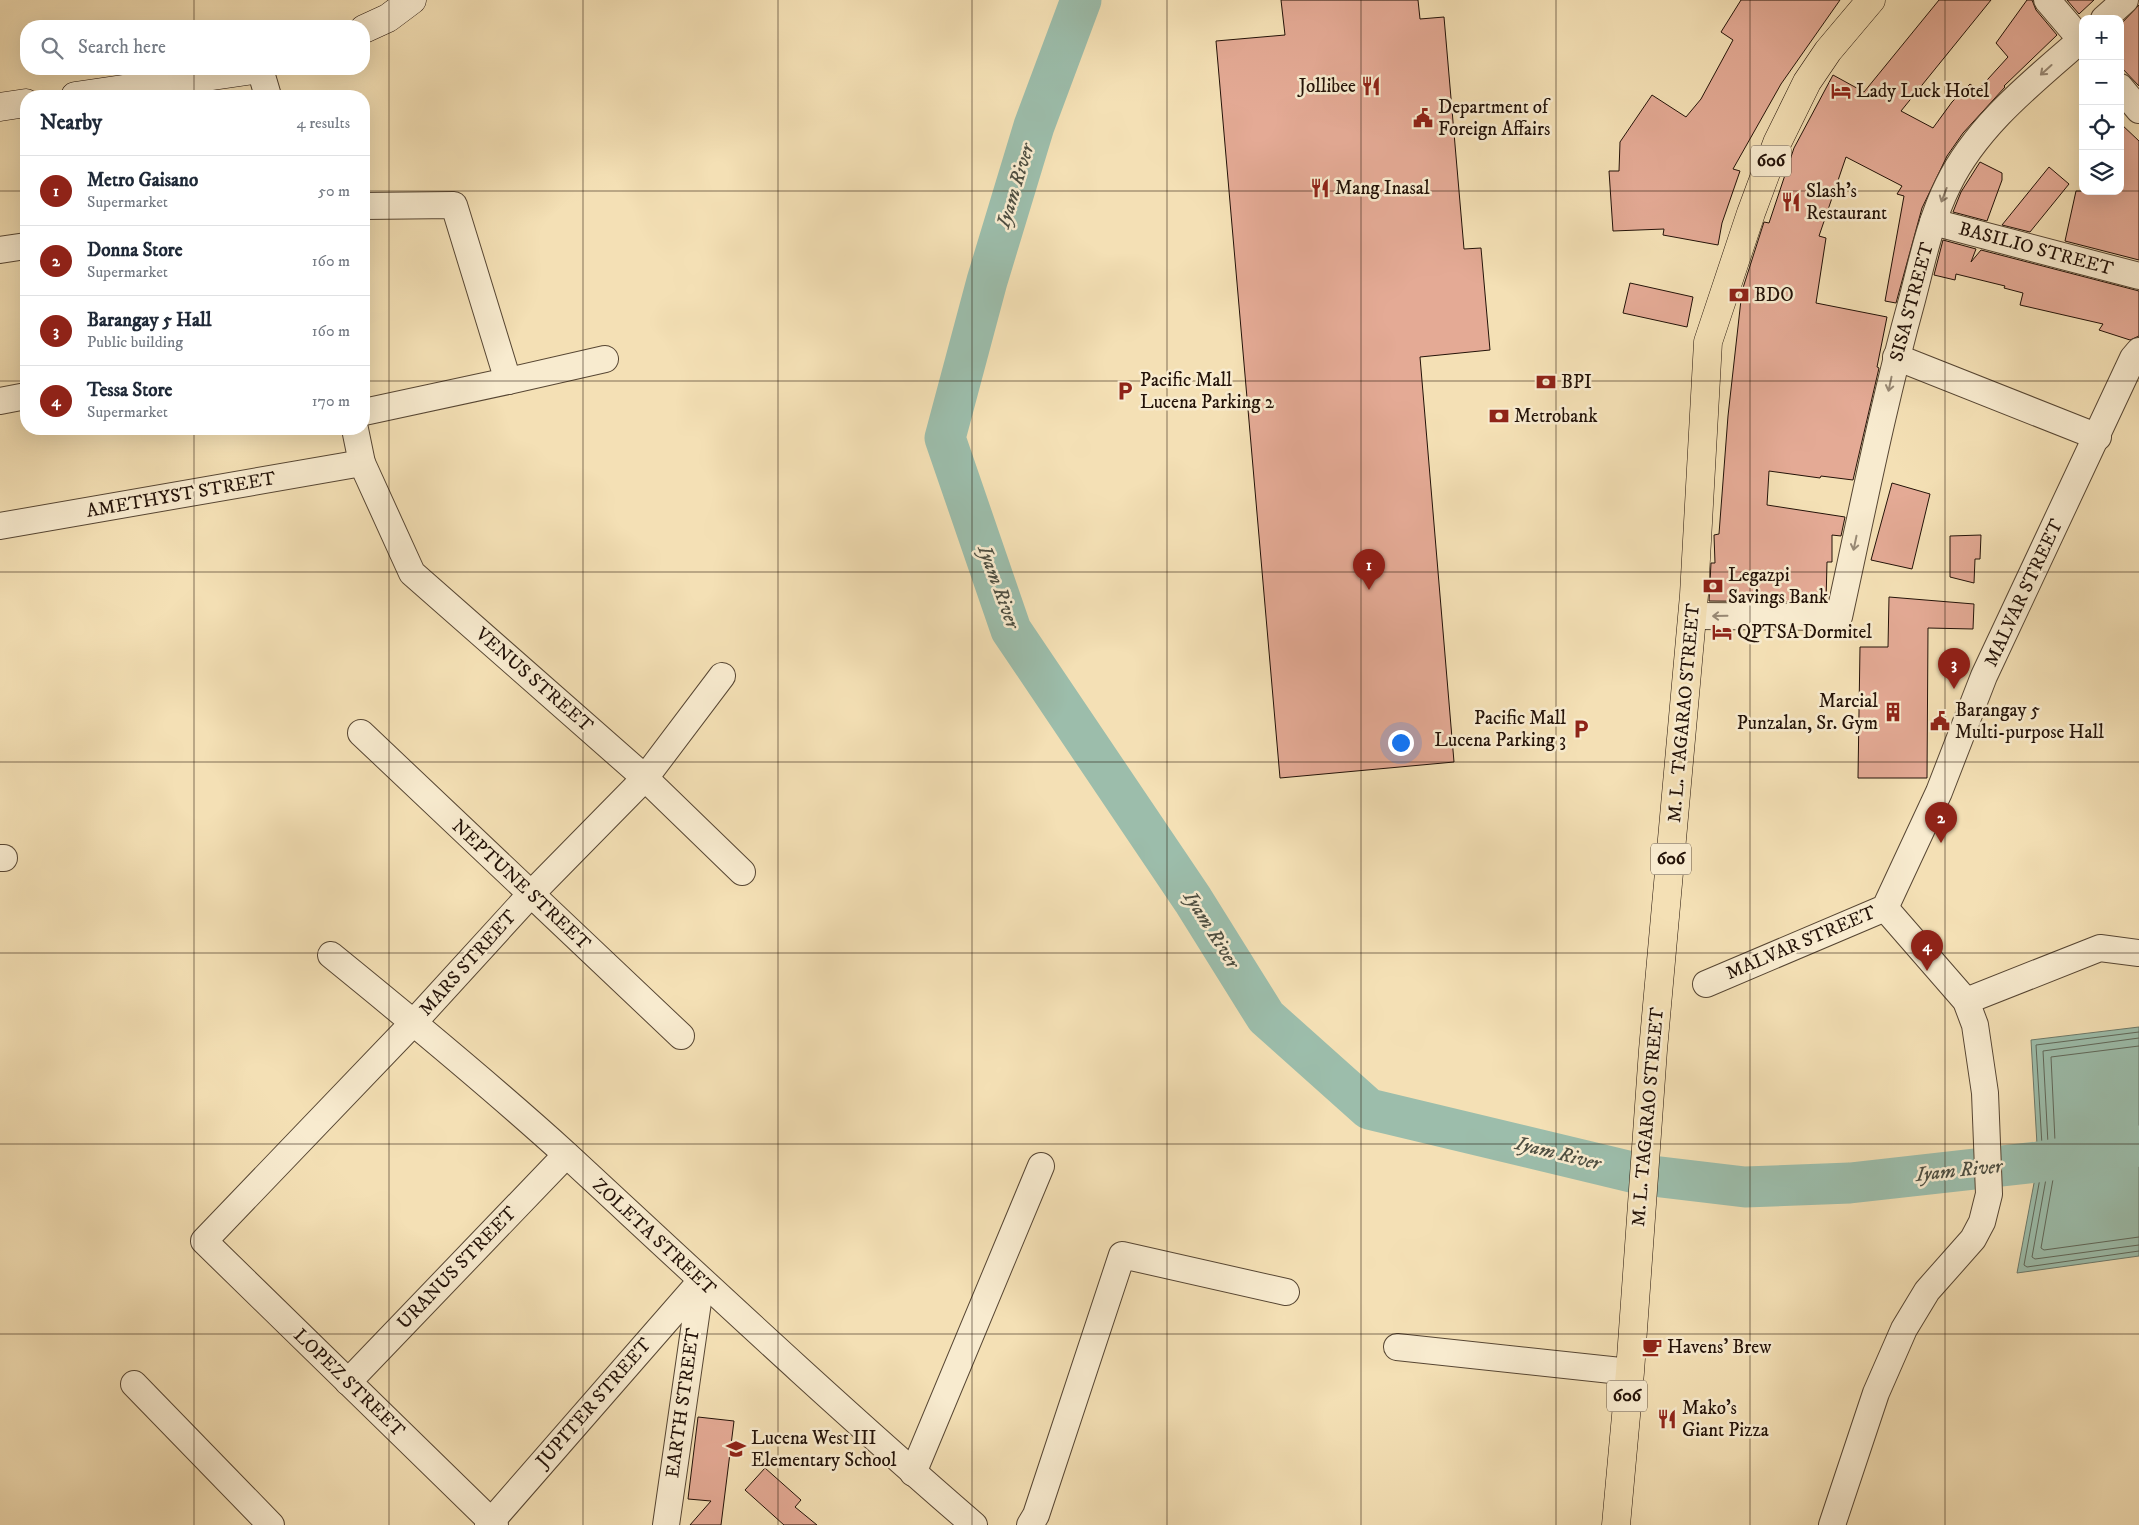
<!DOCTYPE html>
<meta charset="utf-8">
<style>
body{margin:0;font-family:"IM FELL DW Pica",serif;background:#f6f6f7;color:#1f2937}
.controls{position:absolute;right:15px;top:15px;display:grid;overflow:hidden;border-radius:10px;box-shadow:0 5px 20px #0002}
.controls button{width:45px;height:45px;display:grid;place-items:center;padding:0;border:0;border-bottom:1px solid #e0e1e3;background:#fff;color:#1f2937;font:25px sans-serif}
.you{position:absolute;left:1400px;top:742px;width:18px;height:18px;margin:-12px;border:4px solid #fff;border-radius:50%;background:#1a73e8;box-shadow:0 0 0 8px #1a73e833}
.badge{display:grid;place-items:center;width:32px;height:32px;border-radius:50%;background:#8f2418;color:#fff;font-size:16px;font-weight:700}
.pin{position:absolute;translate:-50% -41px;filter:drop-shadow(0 1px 2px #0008)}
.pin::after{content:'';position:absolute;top:26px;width:18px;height:15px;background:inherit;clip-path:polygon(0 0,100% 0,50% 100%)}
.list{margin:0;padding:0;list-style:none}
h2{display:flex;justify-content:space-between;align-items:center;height:65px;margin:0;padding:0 20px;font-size:21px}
h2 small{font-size:16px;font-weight:400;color:#747a83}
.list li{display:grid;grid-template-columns:32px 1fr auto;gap:15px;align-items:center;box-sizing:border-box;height:70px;padding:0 20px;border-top:1px solid #e0e1e3}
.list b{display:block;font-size:19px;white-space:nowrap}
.list p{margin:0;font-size:16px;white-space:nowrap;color:#747a83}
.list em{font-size:16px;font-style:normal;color:#747a83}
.icon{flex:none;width:28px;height:28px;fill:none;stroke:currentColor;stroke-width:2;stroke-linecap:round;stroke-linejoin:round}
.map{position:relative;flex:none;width:2139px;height:1525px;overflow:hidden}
.search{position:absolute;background:#fff;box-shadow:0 5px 20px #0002;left:20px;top:20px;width:350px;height:55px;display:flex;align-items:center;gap:12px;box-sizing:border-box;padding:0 18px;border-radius:20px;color:#747a83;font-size:19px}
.panel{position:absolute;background:#fff;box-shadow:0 5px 20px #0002;left:20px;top:90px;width:350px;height:345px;border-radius:20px}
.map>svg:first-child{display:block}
</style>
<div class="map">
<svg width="2139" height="1525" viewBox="0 0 2139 1525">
<rect width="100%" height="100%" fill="#f4e0b5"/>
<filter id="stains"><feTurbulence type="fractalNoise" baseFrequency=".004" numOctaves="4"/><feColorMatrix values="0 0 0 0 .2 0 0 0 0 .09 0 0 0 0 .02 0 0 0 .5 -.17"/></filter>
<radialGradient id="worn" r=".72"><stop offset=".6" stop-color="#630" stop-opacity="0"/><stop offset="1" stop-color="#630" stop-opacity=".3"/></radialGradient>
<polygon fill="#9cbdab" stroke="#6c796a" points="2139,1027 2139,1256 2017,1273 2038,1162 2031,1040"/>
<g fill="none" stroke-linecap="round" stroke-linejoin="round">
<g stroke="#60685a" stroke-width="1">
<polyline points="2139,1032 2036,1045 2043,1162 2024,1265 2027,1267 2139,1251"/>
<polyline points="2139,1038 2043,1051 2049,1162 2032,1257 2035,1259 2139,1245"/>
<polyline points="2139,1046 2051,1057 2056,1162 2041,1248 2044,1250 2139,1237"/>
</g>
<polyline stroke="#9cbdab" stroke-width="41" points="1081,0 1034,126 987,281 945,438 1011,630 1193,900 1266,1017 1369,1109 1644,1175 1745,1187 1850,1183 2038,1162 2139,1146"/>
</g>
<g fill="#e4aa95" stroke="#231208">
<polygon points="1281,0 1418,0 1420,19 1444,17 1464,249 1481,248 1490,350 1420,357 1454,762 1280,778 1216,41 1285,35"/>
<polygon points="1741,0 1840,0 1781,84 1733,169 1740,171 1722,223 1718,245 1663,235 1664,229 1613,231 1609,171 1619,171 1620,142 1652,95 1686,117 1701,99 1733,40 1721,32"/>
<polygon points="1939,0 1991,0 1901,111 1933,128 1952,102 1970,84 1978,90 2008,57 1996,43 2027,0 2032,0 2036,10 2057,35 2004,86 2005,87 1963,133 1947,156 1922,208 1896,303 1885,301 1904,196 1897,194 1902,186 1846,157 1819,236 1826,238 1816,303 1887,317 1877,367 1879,368 1853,480 1821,476 1820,478 1769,471 1767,505 1845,517 1841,536 1832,535 1832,562 1827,562 1826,602 1709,601 1711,563 1715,563 1714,535 1719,534 1728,416 1742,291 1764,222 1769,223 1794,148 1833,75 1864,92"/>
<polygon points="2067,0 2094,0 2079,14"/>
<polygon points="2139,5 2139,86 2120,66 2120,25"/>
<polygon points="2120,123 2139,141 2139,260 2065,241 2076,191 2120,191"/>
<polygon points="1980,162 2002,173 2002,180 1987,221 1953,212 1961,192"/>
<polygon points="2049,167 2069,184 2030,232 2002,225"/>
<polygon points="1943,240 1976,249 1971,262 1981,250 2139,291 2139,336 2130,340 2099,330 2103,324 2020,305 2023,293 2004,288 2005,286 1956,274 1955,280 1934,275"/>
<polygon points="1630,283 1693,297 1687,327 1623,313"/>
<polygon points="1892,483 1930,494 1912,569 1871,560"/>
<polygon points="1981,535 1980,559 1975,559 1974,583 1950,577 1950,536"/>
<polygon points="1889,597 1974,604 1973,629 1928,628 1927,778 1858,778 1860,647 1888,647"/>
<polygon points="698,1417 734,1421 721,1525 690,1525 711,1501 688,1499"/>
<polygon points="765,1468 801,1500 795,1507 817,1525 784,1525 745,1490"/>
</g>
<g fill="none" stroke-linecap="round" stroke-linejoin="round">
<defs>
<g id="minor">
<polyline points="2047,0 2083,42"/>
<polyline points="2104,19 2125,0"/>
<polyline points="260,69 268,96"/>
<polyline points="2120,87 2139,110"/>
<polyline points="364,206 454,205 508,381 364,412"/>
<polyline points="1933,222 2139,276"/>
<polyline points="0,250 26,246"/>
<polyline points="1896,357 2098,437"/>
<polyline points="508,381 605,359"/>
<polyline points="0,401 26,396"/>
<polyline points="355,429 362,463 412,573 645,778 742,872"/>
<polyline points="0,526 362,463"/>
<path d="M1692,616l147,1c23,-105 44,-212 73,-317 10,-38 18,-79 36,-115 29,-60 86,-104 135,-147"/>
<polyline points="361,733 681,1036"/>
<polyline points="0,858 4,858"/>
<path d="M331,955c80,65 160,131 237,201 134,124 267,249 406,369"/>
<polyline points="1706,984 1885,908 1939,792 1984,676 2133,358 2139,351"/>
<polyline points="1966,1001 2100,948 2139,953"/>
<polyline points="1397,1347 1630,1372"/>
<polyline points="348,1382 566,1155"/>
<polyline points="134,1384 271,1525"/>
<polyline points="913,1473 1041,1166"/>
<polyline points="488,1525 701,1281"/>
<polyline points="495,1525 204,1241 414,1022 530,895 645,778 722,676"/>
<polyline points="666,1525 701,1281"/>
<polyline points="1030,1525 1036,1515 1122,1255 1286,1292"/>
<polyline points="1832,1525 1876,1393 1904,1329 1927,1291 1973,1239 1982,1222 1989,1194 1985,1093 1975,1025 1966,1001 1885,908"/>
</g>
<g id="secondary">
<polyline points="364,29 388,18 412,0"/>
<polyline points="75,96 260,69"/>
<polyline points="0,107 26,103"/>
</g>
<polyline id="primary" points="1616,1525 1630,1372 1653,1050 1694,595 1708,342 1751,213 1777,143 1807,82 1828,51 1871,0"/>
</defs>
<use href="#minor" stroke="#574633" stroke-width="28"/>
<use href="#secondary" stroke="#231208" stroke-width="29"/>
<use href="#primary" stroke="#231208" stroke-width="29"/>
<use href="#minor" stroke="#f8ebcf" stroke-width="26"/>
<use href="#secondary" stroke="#f8ebcf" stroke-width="28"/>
<use href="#primary" stroke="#f4e0b5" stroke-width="28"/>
</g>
<defs><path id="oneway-shaft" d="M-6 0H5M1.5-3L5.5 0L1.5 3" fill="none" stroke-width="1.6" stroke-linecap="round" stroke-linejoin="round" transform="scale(1.25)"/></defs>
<g stroke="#988975">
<use href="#oneway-shaft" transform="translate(2046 70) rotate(138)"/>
<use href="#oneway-shaft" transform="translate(1944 195) rotate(111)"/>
<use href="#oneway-shaft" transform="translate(1890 384) rotate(102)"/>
<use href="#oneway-shaft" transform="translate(1855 543) rotate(102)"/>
<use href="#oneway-shaft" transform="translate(1720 616) rotate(179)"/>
</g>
<path fill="none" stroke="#231208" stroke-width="1" stroke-opacity="0.55" d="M194,0v26M389,0v1525M583,0v1525M778,0v1525M972,0v1525M1167,0v1525M1361,0v1525M1556,0v1525M1750,0v1525M1945,0v1525M194,69v27M0,191h26M364,191h1719M2120,191h19M0,381h26M364,381h1775M194,429v1096M0,572h2139M0,762h2139M0,953h2139M0,1144h2139M0,1334h2139"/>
<defs>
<symbol id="restaurant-bare" viewBox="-9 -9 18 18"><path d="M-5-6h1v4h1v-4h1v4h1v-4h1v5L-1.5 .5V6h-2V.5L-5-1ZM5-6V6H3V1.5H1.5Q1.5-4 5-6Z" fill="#8f2418" stroke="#f8ebcf" stroke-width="2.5" paint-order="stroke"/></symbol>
<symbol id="hotel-bare" viewBox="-9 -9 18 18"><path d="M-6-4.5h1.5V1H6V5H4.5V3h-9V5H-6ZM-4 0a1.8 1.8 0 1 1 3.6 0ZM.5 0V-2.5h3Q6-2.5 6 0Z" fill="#8f2418" stroke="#f8ebcf" stroke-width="2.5" paint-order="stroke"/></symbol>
<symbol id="civic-bare" viewBox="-9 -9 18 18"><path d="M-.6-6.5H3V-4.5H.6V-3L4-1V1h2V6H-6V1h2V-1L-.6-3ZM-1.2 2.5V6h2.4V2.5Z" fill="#8f2418" stroke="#f8ebcf" stroke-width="2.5" paint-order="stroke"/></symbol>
<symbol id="bank-bare" viewBox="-9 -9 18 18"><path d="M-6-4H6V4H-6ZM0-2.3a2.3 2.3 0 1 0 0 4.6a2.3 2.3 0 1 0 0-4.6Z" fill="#8f2418" stroke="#f8ebcf" stroke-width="2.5" paint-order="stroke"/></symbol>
<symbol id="parking-bare" viewBox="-9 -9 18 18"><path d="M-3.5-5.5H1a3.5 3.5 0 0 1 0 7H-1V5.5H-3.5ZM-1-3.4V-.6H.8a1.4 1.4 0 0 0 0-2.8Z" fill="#8f2418" stroke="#f8ebcf" stroke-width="2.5" paint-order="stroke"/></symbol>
<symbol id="building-bare" viewBox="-9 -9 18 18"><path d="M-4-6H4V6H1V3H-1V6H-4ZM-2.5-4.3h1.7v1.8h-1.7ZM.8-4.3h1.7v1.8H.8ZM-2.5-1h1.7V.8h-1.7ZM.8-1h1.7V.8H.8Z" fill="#8f2418" stroke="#f8ebcf" stroke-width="2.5" paint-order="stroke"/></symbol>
<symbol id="cafe-bare" viewBox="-9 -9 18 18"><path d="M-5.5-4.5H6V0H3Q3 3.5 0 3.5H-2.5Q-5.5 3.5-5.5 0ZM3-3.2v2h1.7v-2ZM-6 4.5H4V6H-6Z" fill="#8f2418" stroke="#f8ebcf" stroke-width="2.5" paint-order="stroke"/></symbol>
<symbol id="school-bare" viewBox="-9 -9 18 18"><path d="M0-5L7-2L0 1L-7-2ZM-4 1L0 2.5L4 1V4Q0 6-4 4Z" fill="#8f2418" stroke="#f8ebcf" stroke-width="2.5" paint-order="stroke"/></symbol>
</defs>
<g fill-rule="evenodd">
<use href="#restaurant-bare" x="1357" y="72" width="28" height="28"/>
<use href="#hotel-bare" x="1827" y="77" width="28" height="28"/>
<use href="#civic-bare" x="1409" y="104" width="28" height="28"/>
<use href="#restaurant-bare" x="1306" y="174" width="28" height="28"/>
<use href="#restaurant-bare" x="1777" y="188" width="28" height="28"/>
<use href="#bank-bare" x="1725" y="281" width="28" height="28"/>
<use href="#bank-bare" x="1532" y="368" width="28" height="28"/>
<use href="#parking-bare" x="1111" y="377" width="28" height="28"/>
<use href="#bank-bare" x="1485" y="402" width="28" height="28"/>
<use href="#bank-bare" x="1699" y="572" width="28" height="28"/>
<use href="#hotel-bare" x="1708" y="618" width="28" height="28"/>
<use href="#building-bare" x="1879" y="698" width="28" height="28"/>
<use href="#civic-bare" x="1926" y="707" width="28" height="28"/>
<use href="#parking-bare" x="1567" y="715" width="28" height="28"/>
<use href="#cafe-bare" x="1638" y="1333" width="28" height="28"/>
<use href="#restaurant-bare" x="1653" y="1405" width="28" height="28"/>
<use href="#school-bare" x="722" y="1435" width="28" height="28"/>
</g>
<g text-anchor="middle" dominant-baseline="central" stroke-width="5" stroke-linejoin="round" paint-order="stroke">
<g fill="#f8ebcf" stroke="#635344" stroke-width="1">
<rect x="1751" y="145.5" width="40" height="31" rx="4"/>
<rect x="1651" y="843.5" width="40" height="31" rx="4"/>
<rect x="1607" y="1380.5" width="40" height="31" rx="4"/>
</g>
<g font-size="18" font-weight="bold" fill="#231208">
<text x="1771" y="161">606</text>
<text x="1671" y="859">606</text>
<text x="1627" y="1396">606</text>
</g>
<g font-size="19" fill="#231208" stroke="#f8ebcf" text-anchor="start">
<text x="1356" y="86" text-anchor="end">Jollibee</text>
<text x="1856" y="91">Lady Luck Hotel</text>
<text x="1438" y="107">Department of<tspan x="1438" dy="22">Foreign Affairs</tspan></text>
<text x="1335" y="188">Mang Inasal</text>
<text x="1806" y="191">Slash's<tspan x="1806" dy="22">Restaurant</tspan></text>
<text x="1754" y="295">BDO</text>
<text x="1140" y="380">Pacific Mall<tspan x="1140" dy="22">Lucena Parking 2</tspan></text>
<text x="1561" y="382">BPI</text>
<text x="1514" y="416">Metrobank</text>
<text x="1728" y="575">Legazpi<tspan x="1728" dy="22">Savings Bank</tspan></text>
<text x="1737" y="632">QPTSA Dormitel</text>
<text x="1878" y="701" text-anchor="end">Marcial<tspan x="1878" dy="22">Punzalan, Sr. Gym</tspan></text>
<text x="1955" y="710">Barangay 5<tspan x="1955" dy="22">Multi-purpose Hall</tspan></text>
<text x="1566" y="718" text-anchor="end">Pacific Mall<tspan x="1566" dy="22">Lucena Parking 3</tspan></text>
<text x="1667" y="1347">Havens' Brew</text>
<text x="1682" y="1408">Mako's<tspan x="1682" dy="22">Giant Pizza</tspan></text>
<text x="751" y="1438">Lucena West III<tspan x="751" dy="22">Elementary School</tspan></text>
</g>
<g font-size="19" fill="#231208" stroke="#f8ebcf">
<text transform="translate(2036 249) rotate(15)">BASILIO STREET</text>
<text transform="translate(1912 302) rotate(-75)">SISA STREET</text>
<text transform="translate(181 495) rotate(-10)">AMETHYST STREET</text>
<text transform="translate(2024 593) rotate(-65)">MALVAR STREET</text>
<text transform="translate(534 680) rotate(41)">VENUS STREET</text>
<text transform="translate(1684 713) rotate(-85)">M. L. TAGARAO STREET</text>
<text transform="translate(521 885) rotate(43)">NEPTUNE STREET</text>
<text transform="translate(1801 943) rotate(-23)">MALVAR STREET</text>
<text transform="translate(468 963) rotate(-48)">MARS STREET</text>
<text transform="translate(1648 1117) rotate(-85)">M. L. TAGARAO STREET</text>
<text transform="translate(654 1237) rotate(43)">ZOLETA STREET</text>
<text transform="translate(457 1268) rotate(-46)">URANUS STREET</text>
<text transform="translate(349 1383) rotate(44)">LOPEZ STREET</text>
<text transform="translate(594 1403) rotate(-49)">JUPITER STREET</text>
<text transform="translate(683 1403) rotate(-82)">EARTH STREET</text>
</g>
<g font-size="20" font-style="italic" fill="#4d4e41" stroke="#f8ebcf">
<text transform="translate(1016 186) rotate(-73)">Iyam River</text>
<text transform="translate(998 587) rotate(70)">Iyam River</text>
<text transform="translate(1211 930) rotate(58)">Iyam River</text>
<text transform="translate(1558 1154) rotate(14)">Iyam River</text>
<text transform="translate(1959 1171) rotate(-6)">Iyam River</text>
</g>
</g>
<rect width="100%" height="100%" filter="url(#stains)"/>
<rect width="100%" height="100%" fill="url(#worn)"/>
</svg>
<div class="controls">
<button>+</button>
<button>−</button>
<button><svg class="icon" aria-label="locate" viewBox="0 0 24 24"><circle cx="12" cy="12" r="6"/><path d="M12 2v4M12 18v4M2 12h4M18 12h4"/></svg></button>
<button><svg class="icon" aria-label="layers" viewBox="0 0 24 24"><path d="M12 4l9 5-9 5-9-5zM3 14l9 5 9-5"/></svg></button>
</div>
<div class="you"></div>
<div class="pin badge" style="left:1369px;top:590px">1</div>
<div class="pin badge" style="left:1941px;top:843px">2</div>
<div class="pin badge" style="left:1954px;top:689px">3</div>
<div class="pin badge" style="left:1927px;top:971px">4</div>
<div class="search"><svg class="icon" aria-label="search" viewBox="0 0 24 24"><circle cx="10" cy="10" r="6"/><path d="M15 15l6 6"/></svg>Search here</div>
<section class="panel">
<h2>Nearby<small>4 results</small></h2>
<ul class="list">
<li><span class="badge">1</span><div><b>Metro Gaisano</b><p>Supermarket</p></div><em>50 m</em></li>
<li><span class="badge">2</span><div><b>Donna Store</b><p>Supermarket</p></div><em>160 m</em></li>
<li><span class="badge">3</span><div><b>Barangay 5 Hall</b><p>Public building</p></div><em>160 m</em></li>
<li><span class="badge">4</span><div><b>Tessa Store</b><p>Supermarket</p></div><em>170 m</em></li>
</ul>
</section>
</div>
